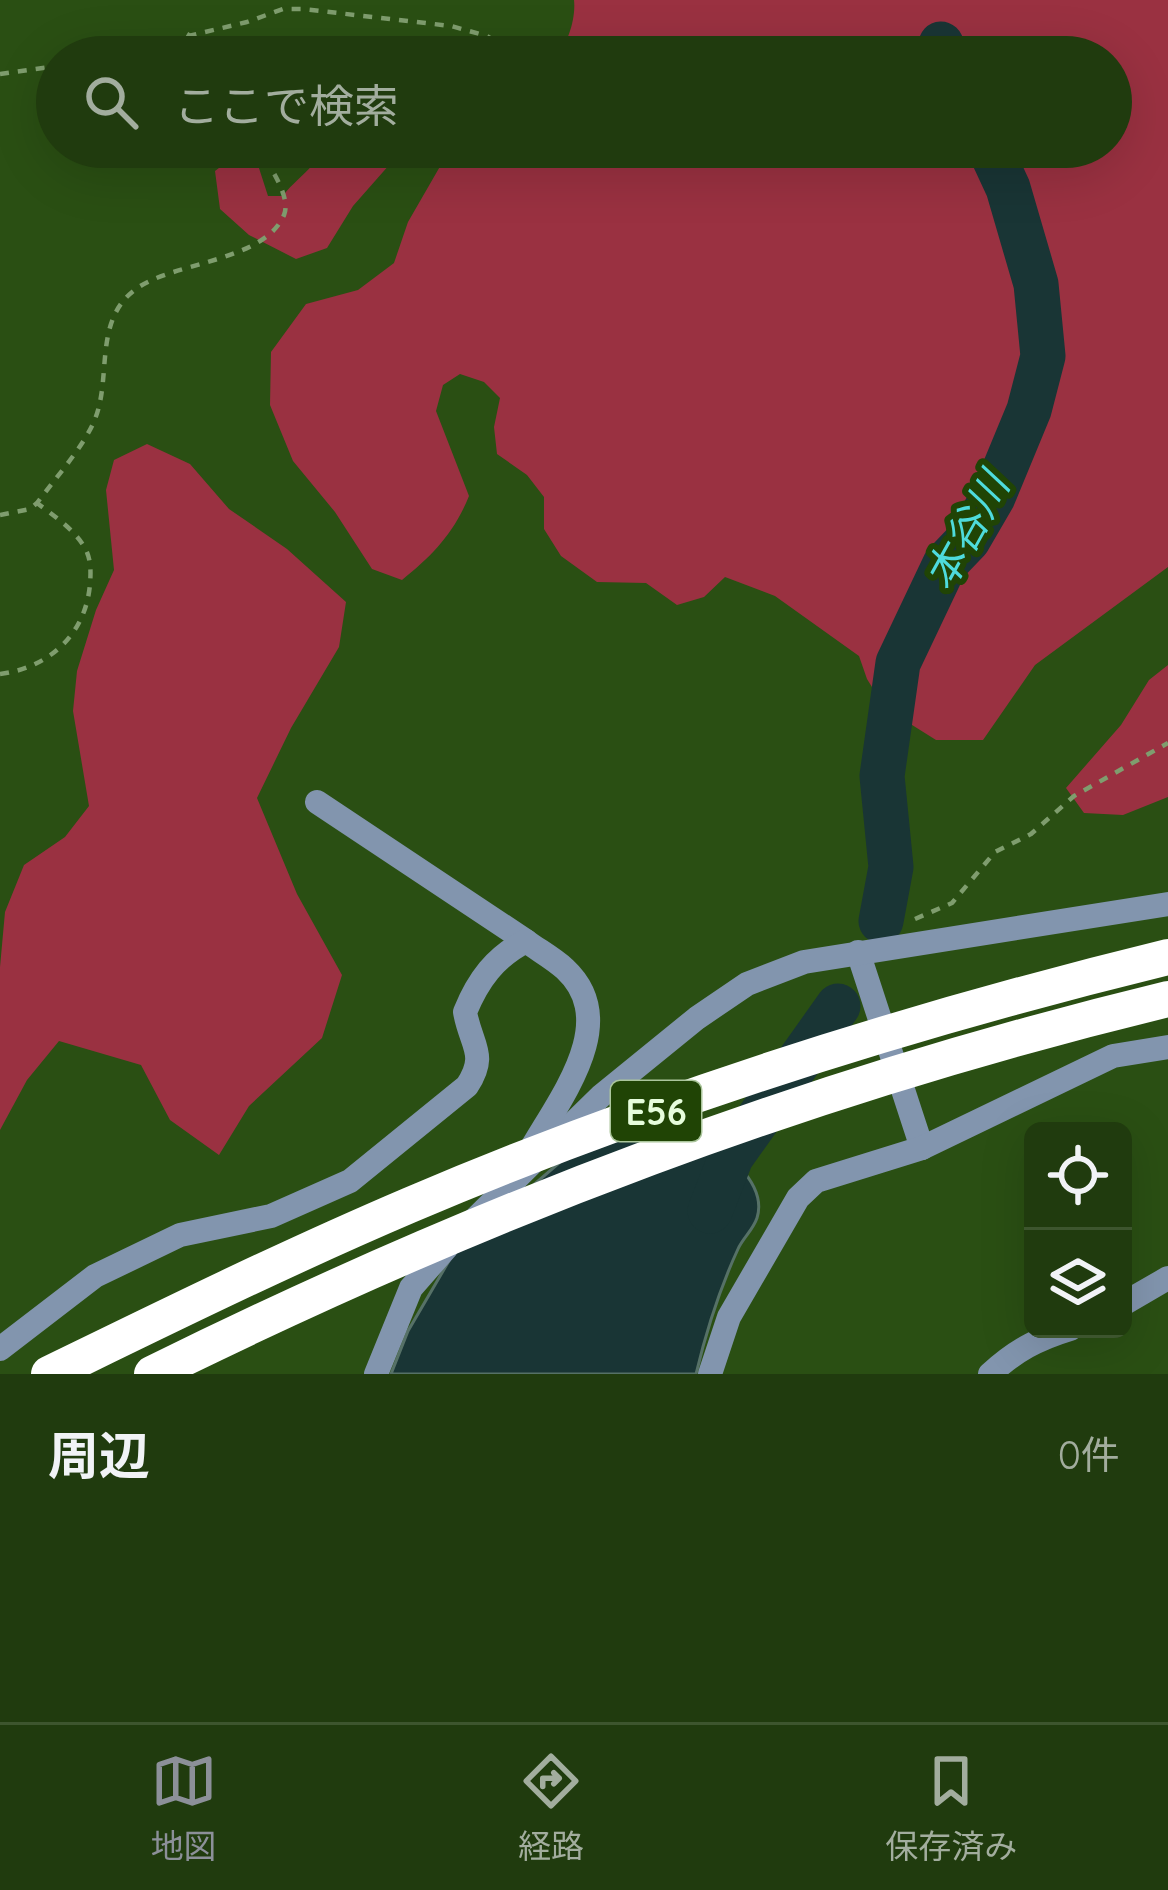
<!DOCTYPE html>
<html lang="ja">
<meta charset="utf-8">
<style>
body{margin:0;font-family:Quicksand,"Noto Sans JP",sans-serif;background:#2d461c;color:#f1f3f6}
.controls{position:absolute;right:36px;bottom:36px;display:grid;overflow:hidden;border-radius:18px;box-shadow:0 12px 48px #0002}
.controls button{width:108px;height:108px;display:grid;place-items:center;padding:0;border:0;border-bottom:3px solid #3d552e;background:#203b0e;color:#f1f3f6;font:60px sans-serif}
.list{margin:0;padding:0;list-style:none}
h2{display:flex;justify-content:space-between;align-items:center;height:156px;margin:0;padding:0 48px;font-size:51px}
h2 small{font-size:39px;font-weight:400;color:#a2ad9e}
.icon{flex:none;width:66px;height:66px;fill:none;stroke:currentColor;stroke-width:2;stroke-linecap:round;stroke-linejoin:round}
.map{position:relative;flex:none;width:1168px;height:1374px;overflow:hidden}
.search{position:absolute;background:#203b0e;box-shadow:0 12px 48px #0002;left:36px;right:36px;top:36px;height:132px;display:flex;align-items:center;gap:30px;box-sizing:border-box;padding:0 42px;border-radius:66px;color:#a2ad9e;font-size:45px}
.sheet{height:348px;background:#203b0e}
nav{display:flex;justify-content:space-around;align-items:center;box-sizing:border-box;height:168px;border-top:3px solid #3d552e;background:#203b0e;font-size:33px;color:#a2ad9e}
nav a{display:grid;justify-items:center;gap:6px}
nav .on{color:#8c9099}
.map>svg:first-child{display:block}
</style>
<div class="map">
<svg width="1168" height="1374" viewBox="0 0 1168 1374">
<rect width="100%" height="100%" fill="#2a4f13"/>
<g fill="#9a3141">
<path d="M574,0h594v567l-133,98 -52,75h-47l-51,-32 -18,-29 -8,-23 -84,-60 -50,-19 -21,20 -27,8 -31,-22 -49,-1 -36,-26 -17,-27v-32l-17,-22 -30,-21 -3,-27 6,-29 -16,-16 -24,-8 -17,11 -7,26 33,85c-15,37 -36,59 -67,84l-30,-11 -37,-57 -42,-51 -23,-56 1,-53 35,-48 52,-14 36,-27 14,-41 34,-59 -7,-16h676v-90h-558c15,-10 23,-39 21,-57z"/>
<path d="M323,147h82l-52,59 -26,42 -31,11 -47,-24 -29,-26 -5,-38 17,-13 26,7 10,31h15c11,-16 36,-31 40,-49z"/>
<polygon points="147,444 190,464 229,509 287,549 346,602 339,647 291,728 257,798 297,894 342,975 322,1038 249,1106 219,1155 170,1120 141,1065 59,1041 27,1080 0,1130 0,967 5,912 24,865 65,837 89,806 73,711 77,671 96,610 114,570 106,490 114,460"/>
<polygon points="1168,665 1168,797 1123,815 1084,813 1066,788 1121,725 1149,680"/>
</g>
<path fill="#193535" stroke="#567167" stroke-width="3" d="M681,1120c27,20 89,57 76,98 -4,12 -14,20 -19,31 -18,39 -32,83 -42,125h-305l17,-43 45,-77 120,-103 70,-28z"/>
<g fill="none" stroke-linecap="round" stroke-linejoin="round">
<g stroke="#193535" stroke-width="45">
<polyline points="941,44 947,57"/>
<polyline points="881,921 891,867 882,776 898,663 945,564 968,540 993,497 1029,410 1043,356 1036,284 1008,188 989,147"/>
<polyline points="710,1211 731,1157 838,1006"/>
</g>
<g stroke="#7f9d6e" stroke-width="4.5" stroke-dasharray="9 9" stroke-linecap="butt">
<polyline points="187,34 206,46 213,57"/>
<polyline points="100,57 247,22 283,9 303,9 451,26 487,36 518,57"/>
<polyline points="0,74 57,66"/>
<path d="M0,515l30,-6 7,-6c17,-23 48,-58 58,-84 17,-42 -2,-99 41,-130 36,-27 128,-27 148,-74 8,-19 -17,-52 -26,-68"/>
<path d="M0,674c49,-6 86,-40 90,-90 1,-13 1,-25 -5,-36 -11,-19 -31,-32 -48,-45"/>
<polyline points="915,919 952,903 995,852 1031,834 1074,796 1168,743"/>
</g>
<g stroke="#8295ae" stroke-width="24">
<polyline points="317,802 526,941"/>
<polyline points="858,952 922,1148"/>
<polyline points="557,1139 601,1096 697,1018 747,984 804,962 1168,904"/>
<polyline points="472,1222 532,1163"/>
<polyline points="1123,1304 1168,1278"/>
<path d="M0,1349l95,-73 85,-41 91,-19 79,-35 117,-95c21,-32 4,-40 -2,-74 13,-32 30,-55 61,-71 12,9 27,17 39,28 59,55 -10,135 -39,189"/>
<polyline points="376,1374 411,1288 447,1247"/>
<polyline points="710,1374 729,1317 798,1198 816,1181 922,1148 1113,1056 1168,1047"/>
<path d="M990,1374c25,-23 47,-35 80,-45"/>
</g>
<g stroke="#fff" stroke-width="36">
<path d="M49,1374c119,-58 239,-117 361,-169 244,-104 500,-185 758,-248"/>
<path d="M152,1374c331,-164 657,-288 1016,-375"/>
</g>
</g>
<g text-anchor="middle" dominant-baseline="central" stroke-width="12" stroke-linejoin="round" paint-order="stroke">
<rect fill="#204405" stroke="#abc69c" stroke-width="3" x="611" y="1081" width="90" height="60" rx="9"/>
<g font-size="36" font-weight="bold" fill="#e6fddc">
<text x="656" y="1111">E56</text>
</g>
<g font-size="42" font-style="italic" fill="#4edbdc" stroke="#204405">
<text transform="translate(966 531) rotate(-61)">本谷川</text>
</g>
</g>
</svg>
<div class="controls">
<button><svg class="icon" aria-label="locate" viewBox="0 0 24 24"><circle cx="12" cy="12" r="6"/><path d="M12 2v4M12 18v4M2 12h4M18 12h4"/></svg></button>
<button><svg class="icon" aria-label="layers" viewBox="0 0 24 24"><path d="M12 4l9 5-9 5-9-5zM3 14l9 5 9-5"/></svg></button>
</div>
<div class="search"><svg class="icon" aria-label="search" viewBox="0 0 24 24"><circle cx="10" cy="10" r="6"/><path d="M15 15l6 6"/></svg>ここで検索</div>
</div>
<section class="sheet">
<h2>周辺<small>0件</small></h2>
<ul class="list">
</ul>
</section>
<nav>
<a class="on"><svg class="icon" aria-label="map" viewBox="0 0 24 24"><path d="M3 6l6-2 6 2 6-2v14l-6 2-6-2-6 2zM9 4v14M15 6v14"/></svg>地図</a>
<a><svg class="icon" aria-label="directions" viewBox="0 0 24 24"><path d="M12 3l9 9-9 9-9-9zM9 14v-3h6M13 9l2 2-2 2"/></svg>経路</a>
<a><svg class="icon" aria-label="saved" viewBox="0 0 24 24"><path d="M7 4h10v16l-5-4-5 4z"/></svg>保存済み</a>
</nav>
